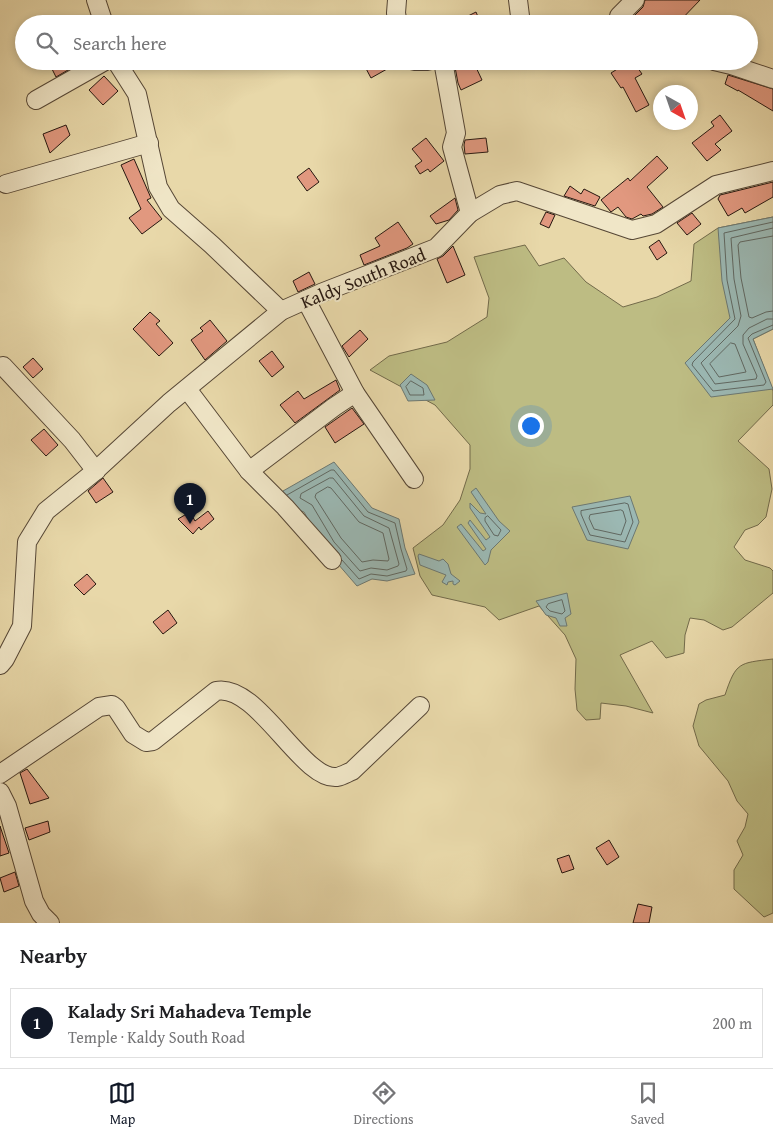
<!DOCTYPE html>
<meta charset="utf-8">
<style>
body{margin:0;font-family:"Gentium Book Plus",serif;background:#f6f6f6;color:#202124}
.compass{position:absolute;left:653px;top:85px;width:45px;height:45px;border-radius:50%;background:#fff;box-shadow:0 2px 8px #0003;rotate:140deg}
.you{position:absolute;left:530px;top:425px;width:18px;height:18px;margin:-12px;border:4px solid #fff;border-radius:50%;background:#1a73e8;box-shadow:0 0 0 8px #1a73e833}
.badge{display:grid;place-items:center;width:32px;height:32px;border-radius:50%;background:#111827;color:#fff;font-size:16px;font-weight:700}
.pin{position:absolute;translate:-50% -41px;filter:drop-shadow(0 1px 2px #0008)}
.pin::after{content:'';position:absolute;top:26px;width:18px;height:15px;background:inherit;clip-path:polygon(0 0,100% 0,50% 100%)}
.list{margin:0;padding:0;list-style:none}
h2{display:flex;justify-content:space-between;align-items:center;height:65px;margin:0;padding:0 20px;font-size:21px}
h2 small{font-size:16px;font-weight:400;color:#757577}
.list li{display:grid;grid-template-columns:32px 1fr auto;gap:15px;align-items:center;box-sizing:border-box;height:70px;margin:0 10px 10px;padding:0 10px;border:1px solid #e0e0e0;border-radius:0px}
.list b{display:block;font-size:19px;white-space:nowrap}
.list p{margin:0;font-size:16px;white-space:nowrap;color:#757577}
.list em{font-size:16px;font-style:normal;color:#757577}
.icon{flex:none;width:28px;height:28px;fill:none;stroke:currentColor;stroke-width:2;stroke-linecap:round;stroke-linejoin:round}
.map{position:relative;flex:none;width:773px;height:923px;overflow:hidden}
.search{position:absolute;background:#fff;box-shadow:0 2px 8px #0003;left:15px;right:15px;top:15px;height:55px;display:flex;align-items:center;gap:12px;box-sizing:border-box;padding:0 18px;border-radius:28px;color:#757577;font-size:19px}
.sheet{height:145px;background:#fff}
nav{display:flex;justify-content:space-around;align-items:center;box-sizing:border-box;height:70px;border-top:1px solid #e0e0e0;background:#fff;font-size:14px;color:#757577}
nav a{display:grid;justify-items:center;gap:2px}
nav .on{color:#111827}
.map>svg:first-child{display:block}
</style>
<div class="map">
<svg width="773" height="923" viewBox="0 0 773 923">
<rect width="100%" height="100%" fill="#e8d8a9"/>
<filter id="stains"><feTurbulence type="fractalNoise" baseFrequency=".004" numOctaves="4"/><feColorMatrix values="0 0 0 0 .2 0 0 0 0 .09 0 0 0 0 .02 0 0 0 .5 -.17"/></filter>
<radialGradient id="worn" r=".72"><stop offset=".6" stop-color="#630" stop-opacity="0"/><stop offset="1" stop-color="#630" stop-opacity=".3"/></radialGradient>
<g fill="#bdbc83" stroke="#726a4a">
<polygon points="773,217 773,329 753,339 773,391 773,405 738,441 769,469 772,489 766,517 758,525 745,530 734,547 745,560 770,568 773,571 773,593 732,627 723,630 704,620 690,618 685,635 684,653 666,658 652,641 620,655 653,713 626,706 601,703 600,719 586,720 577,710 575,689 576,659 565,635 539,606 499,620 485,607 432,595 420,576 413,548 443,525 460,500 470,469 470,445 435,405 370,370 389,356 447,342 487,317 489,298 474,257 525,245 539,266 564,258 586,282 623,307 657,297 691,281 694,244 718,228"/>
<path d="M773,659v254l-9,4 -30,-28v-19l9,-15 -6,-14 8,-14 3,-13 -11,-13 -9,-20 -29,-35 -6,-20 6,-22 7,-4 19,-5c11,-33 14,-32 48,-36z"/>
</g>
<g fill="#9bb8b3" stroke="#6c7872">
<polygon points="773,217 773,329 753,339 773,389 711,397 685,363 730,318 722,281 718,228"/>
<polygon points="411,374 427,385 435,400 408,401 400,385"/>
<polygon points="334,462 372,508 399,519 405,548 415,574 387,581 372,579 357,586 325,549 304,512 278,502 283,491"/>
<polygon points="476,488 499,521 510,531 491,550 488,562 485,565 457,527 461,524 483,551 486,549 468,523 470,520 486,540 490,537 470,508 470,503 480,513 486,514 471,492"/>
<polygon points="630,496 639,522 628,549 587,540 572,507"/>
<polygon points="419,554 439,561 443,559 448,564 451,574 460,581 455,585 453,584 453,581 448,582 447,585 442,582 446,575 420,565 418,556"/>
<polygon points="567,593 571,614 565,618 567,626 560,626 556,618 546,615 536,601"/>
</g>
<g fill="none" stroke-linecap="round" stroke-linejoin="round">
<g stroke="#606862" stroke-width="1">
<polyline points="773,222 724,233 727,280 735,319 693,362 692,365 713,391 764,385 766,382 748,338 752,334 773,325"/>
<polyline points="773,228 731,238 734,279 741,316 738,326 701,363 715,384 756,379 757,376 743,344 743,335 749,328 767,319 773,319"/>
<polyline points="773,236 740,242 738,245 741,278 749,317 752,318 766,312 773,311"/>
<polygon points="731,343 735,344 746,372 719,377 710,364"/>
<polygon points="411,381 423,388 424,395 410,395 406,387"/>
<polygon points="330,478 333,478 364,516 389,528 399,564 398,566 387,570 371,568 360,571 334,542 312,505 300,498 301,494"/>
<polygon points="328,487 331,488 359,522 383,533 389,559 388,561 373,560 362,562 341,538 315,497 316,494"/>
<polyline points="287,495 331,470 334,470 368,512 395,523 401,549 407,569 406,571 387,576 371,574 359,579 342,560"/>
<polygon points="625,503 628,504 633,522 625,542 590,535 581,514 581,511"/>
<polygon points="621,510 623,511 626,521 621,535 594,529 589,518 590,515"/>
<polygon points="488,516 501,530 498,536 494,535 485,521 485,518"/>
<polygon points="562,600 565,611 562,614 550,611 546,607 548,604"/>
</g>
</g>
<g fill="#e1987f" stroke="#261710">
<polygon points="645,0 700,0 677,24 643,24 633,17 643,7"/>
<polygon points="476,12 481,24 452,24"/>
<polygon points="60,61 64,61 68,70 56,77 50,65"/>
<polygon points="362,61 383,61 387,69 371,78"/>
<polygon points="467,61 473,61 482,80 461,90 458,83 455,67"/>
<polygon points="630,61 633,61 642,74 635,78 649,105 636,112 623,87 621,88 611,73"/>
<polygon points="728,75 773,89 773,111 738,90 738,91 725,84"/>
<polygon points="104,76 118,91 103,105 89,90"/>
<polygon points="720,115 732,131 715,144 721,150 707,161 692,143 714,126 711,122"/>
<polygon points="66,125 70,135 50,153 43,134"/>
<polygon points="426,138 444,161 430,172 428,169 420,174 415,166 422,161 412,149"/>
<polygon points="486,138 488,152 465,154 464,145 465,140"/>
<polygon points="657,156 668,168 647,187 663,207 652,214 643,216 641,214 632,219 626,217 618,207 611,212 601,200 628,178 630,181"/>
<polygon points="134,159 151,198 147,200 162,219 142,234 129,218 141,209 121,165"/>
<polygon points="309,168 319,182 307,191 297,177"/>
<polygon points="773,182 773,197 745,213 742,208 728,216 718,199 720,195"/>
<polygon points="570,186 581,194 584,189 600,197 595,206 564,196"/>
<polygon points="455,198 458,210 449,220 436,224 430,216"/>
<polygon points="546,212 555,215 549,228 540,224"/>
<polygon points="692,213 701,224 687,235 677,223"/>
<polygon points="398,222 413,244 407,248 364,265 360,255 380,246 375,238"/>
<polygon points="659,240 667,253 657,260 649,247"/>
<polygon points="453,246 465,275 447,283 437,259 443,256"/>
<polygon points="309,272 315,284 298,292 293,281"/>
<polygon points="150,312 160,321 156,324 173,343 159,356 133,329"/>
<polygon points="210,320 227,341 205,360 191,340 203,331 200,328"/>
<polygon points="360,330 368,339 349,357 342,346"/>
<polygon points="272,351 284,367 272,377 259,361"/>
<polygon points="33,358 43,369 33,378 23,367"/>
<polygon points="336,380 340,390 295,423 280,405 298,391 304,399"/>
<polygon points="352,408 364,424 335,443 325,427"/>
<polygon points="44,429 58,445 46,456 31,440"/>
<polygon points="103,478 113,492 96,503 88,491"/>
<polygon points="208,511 214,519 201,530 199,527 193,534 178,519 190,512 195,521"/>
<polygon points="87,574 96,584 84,595 74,585"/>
<polygon points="168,610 177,623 163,634 153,622"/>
<polygon points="27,769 49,798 30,804 20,773"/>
<polygon points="48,821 50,832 29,840 25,828"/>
<polygon points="0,826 9,853 0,856"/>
<polygon points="609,840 619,857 607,865 596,848"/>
<polygon points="569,855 574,869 562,873 557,859"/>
<polygon points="15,872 19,886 4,892 0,878"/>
<polygon points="638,904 652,907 649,923 633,923"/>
</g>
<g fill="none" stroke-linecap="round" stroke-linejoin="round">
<defs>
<g id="minor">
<polyline points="96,0 104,24"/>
<polyline points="397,0 396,13 398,24"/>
<polyline points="518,0 521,24"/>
<polyline points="625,24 619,16 635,0"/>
<polyline points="116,61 137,94 158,187 171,209 212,245 281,311"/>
<polyline points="414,61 428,61"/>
<polyline points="443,61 456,133 452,147 470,213"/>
<polyline points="714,61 731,65 773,79"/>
<polyline points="36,100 105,61"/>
<polyline points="6,184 149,143"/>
<polyline points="306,300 355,393 414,479"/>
<polyline points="3,366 72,440 96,471"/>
<polyline points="187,389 249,471 285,507 332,560"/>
<polyline points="249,471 334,407 355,393"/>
<polyline points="0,665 5,659 22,626 27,542 46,511 93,473 169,403 281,311 321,293 436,248 470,213 500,195 517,191 632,230 656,224 716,185 773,171"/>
<path d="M0,774l99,-67 13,-2 4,3 17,26 13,8 7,-1 63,-50c41,-9 86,90 121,86 5,-1 10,-4 15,-6l68,-65"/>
<polyline points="0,792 7,806 34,901 41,914 50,923"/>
</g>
</defs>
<use href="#minor" stroke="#564736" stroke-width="20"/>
<use href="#minor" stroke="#f0e6c7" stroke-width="18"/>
</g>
<g text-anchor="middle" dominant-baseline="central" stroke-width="4" stroke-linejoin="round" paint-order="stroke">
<g font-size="18" fill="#261710" stroke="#f0e6c7">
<text transform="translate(363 278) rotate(-22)">Kaldy South Road</text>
</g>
</g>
<rect width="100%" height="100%" filter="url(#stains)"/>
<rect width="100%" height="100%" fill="url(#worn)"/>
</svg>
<svg class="compass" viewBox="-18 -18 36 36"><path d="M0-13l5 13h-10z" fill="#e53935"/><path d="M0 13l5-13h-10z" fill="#757577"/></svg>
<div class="you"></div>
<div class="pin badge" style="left:190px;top:524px">1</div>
<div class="search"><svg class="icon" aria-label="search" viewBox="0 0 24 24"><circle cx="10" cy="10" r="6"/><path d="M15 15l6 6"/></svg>Search here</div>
</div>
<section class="sheet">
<h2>Nearby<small></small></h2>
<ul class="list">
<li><span class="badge">1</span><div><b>Kalady Sri Mahadeva Temple</b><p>Temple · Kaldy South Road</p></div><em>200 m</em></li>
</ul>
</section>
<nav>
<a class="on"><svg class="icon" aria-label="map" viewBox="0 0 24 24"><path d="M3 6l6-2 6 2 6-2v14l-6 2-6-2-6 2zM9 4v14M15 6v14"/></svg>Map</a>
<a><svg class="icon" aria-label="directions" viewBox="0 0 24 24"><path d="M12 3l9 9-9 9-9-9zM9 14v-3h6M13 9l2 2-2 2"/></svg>Directions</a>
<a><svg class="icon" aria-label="saved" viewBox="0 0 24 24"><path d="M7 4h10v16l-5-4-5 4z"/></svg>Saved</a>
</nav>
